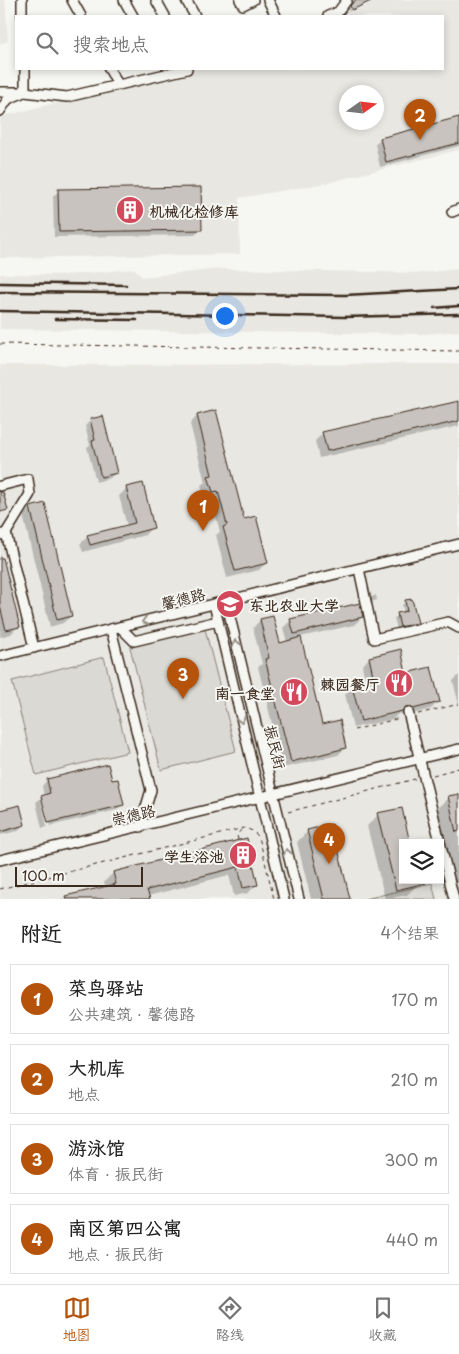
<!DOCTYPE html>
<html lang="zh">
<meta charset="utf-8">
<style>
body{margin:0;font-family:"Playpen Sans","LXGW WenKai TC",sans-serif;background:#f2f2f2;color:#222}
.controls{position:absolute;right:15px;bottom:15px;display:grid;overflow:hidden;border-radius:0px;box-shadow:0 2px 8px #0003}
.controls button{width:45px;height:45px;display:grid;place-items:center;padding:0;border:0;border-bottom:1px solid #e0e0e0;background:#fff;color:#222;font:25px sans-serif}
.compass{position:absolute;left:339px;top:85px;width:45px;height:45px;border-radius:50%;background:#fff;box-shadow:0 2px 8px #0003;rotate:76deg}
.scale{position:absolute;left:15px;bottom:12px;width:128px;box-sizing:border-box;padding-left:5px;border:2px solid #3b2a1e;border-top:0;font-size:14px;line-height:18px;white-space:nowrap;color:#3b2a1e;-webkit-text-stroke:4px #f6f6f2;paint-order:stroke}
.you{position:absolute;left:224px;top:315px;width:18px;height:18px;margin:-12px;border:4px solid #fff;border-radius:50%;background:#1a73e8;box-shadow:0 0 0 8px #1a73e833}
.badge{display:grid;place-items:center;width:32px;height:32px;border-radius:50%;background:#b45309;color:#fff;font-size:16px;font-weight:700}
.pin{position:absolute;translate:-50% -41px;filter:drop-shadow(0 1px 2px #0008)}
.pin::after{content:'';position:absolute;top:26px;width:18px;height:15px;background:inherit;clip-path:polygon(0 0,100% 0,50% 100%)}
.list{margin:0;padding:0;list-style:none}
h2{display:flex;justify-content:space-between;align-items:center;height:65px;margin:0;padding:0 20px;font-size:21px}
h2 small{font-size:16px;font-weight:400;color:#767676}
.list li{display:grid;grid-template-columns:32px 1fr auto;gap:15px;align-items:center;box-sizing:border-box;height:70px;margin:0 10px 10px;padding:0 10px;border:1px solid #e0e0e0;border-radius:0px}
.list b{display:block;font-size:19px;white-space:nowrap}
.list p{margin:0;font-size:16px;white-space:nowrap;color:#767676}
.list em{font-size:16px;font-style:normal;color:#767676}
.icon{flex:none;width:28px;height:28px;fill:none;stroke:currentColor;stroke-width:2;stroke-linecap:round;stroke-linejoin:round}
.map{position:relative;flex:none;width:459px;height:899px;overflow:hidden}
.search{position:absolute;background:#fff;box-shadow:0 2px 8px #0003;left:15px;right:15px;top:15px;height:55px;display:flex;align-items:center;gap:12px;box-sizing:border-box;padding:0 18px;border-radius:0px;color:#767676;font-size:19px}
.sheet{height:385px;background:#fff}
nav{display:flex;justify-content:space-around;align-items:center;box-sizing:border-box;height:70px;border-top:1px solid #e0e0e0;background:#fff;font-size:14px;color:#767676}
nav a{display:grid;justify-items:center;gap:2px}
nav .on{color:#b45309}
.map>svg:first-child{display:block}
</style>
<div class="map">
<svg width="459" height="899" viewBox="0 0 459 899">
<rect width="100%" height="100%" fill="#f6f6f2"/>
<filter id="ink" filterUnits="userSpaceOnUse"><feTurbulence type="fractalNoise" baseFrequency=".02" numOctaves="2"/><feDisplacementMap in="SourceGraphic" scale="10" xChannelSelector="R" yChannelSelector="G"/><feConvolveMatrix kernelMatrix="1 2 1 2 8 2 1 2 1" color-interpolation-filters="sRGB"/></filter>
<g filter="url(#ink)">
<g fill="#e8e7e2" fill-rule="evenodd">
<polygon points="0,0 5,0 8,41 0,44"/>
<path d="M361,0h98v150l-133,33 -87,15 1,56 -240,4v-141l189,-48h254v-53h-116zM346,92h30v30h-30z"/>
<polygon points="135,269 142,277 221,269 422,273 459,269 459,331 425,334 0,329 0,274 64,275"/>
<path d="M459,364v535h-459v-534zM403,843h37v37h-37z"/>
</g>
<g fill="#dad9d3" stroke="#8a8278">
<polygon points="205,629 236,751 161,770 130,647"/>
<polygon points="104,657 128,752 36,775 12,681"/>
<polygon points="432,883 436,899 365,899"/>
</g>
<g fill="#0003">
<polygon points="355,0 368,1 348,12 350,6"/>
<polygon points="459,118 459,146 380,167 375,144 380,139"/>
<polygon points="59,191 200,230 195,235 54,237 53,196"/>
<polygon points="459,402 459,426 319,458 315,441 323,433"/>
<polygon points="197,416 243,521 267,562 259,570 227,578 216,535 220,532 211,497 205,499 201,485 205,482 190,424"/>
<polygon points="91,420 116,473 110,478 96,482 87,447 90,445 85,426"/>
<polygon points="127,488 152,527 145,535 83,552 80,544 88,536 127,526 119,496"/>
<polygon points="31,508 71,616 63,623 50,627 23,515"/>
<polygon points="0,553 18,626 11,634 0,637"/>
<polygon points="376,595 377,600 371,602 370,598"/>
<polygon points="406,601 416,622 413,626 397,629 394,618 404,613 402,605"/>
<polygon points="272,617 279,644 287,642 283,628 291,620 362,617 354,625 300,637 321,726 345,748 338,755 283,768 258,667 262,664 253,628 260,620"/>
<polygon points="369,658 405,675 438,702 431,709 405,716 399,713 393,719 353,728 345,694 353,687 366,683 362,666"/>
<polygon points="459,675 459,705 453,681"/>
<polygon points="47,780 111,782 122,804 117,810 50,826 43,799 41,799 47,827 42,828 36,802 44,796 42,786"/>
<polygon points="459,795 459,883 456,884 437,809 449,798"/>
<polygon points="0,808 1,811 23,825 18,831 0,835"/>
<polygon points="378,815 403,843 403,880 418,884 407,895 385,899 367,826"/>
<polygon points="308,831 348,899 311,899 297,842"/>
<polygon points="246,839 257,884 248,893 234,896 229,875 148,896 148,899 60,899 106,888 104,882 113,873"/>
</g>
<g fill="#c8c3be" stroke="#3b2a1e">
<polygon points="373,0 352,10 350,6 355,0"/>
<polygon points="459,117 459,143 386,162 380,138"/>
<polygon points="201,187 202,230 59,232 58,189"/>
<polygon points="459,401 459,421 327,451 322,432"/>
<polygon points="216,410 244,519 256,516 268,563 235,571 223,527 227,525 218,491 213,492 208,476 212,475 197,415"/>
<polygon points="103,416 117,473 101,477 92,441 95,440 90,419"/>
<polygon points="143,483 154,528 90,545 87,535 135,523 126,487"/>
<polygon points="0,492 3,492 8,510 0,512"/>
<polygon points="45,503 72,616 57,620 30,507"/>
<polygon points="0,558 3,558 20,627 6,630 0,606"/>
<polygon points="412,599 418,623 400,627 397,613 407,611 405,600"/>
<polygon points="360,603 363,617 294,634 290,619"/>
<polygon points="273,616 280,643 301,637 322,724 340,720 346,748 291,762 265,659 269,658 260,619"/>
<polygon points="401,649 406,673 431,667 440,702 413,709 407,706 402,711 361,721 352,686 374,680 369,657"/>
<polygon points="108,764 112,780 118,779 124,805 48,823 41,796 50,793 47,779"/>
<polygon points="459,794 459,831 456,832 448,796"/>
<polygon points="20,805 25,825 0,832 0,810"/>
<polygon points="402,808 410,843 403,843 403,880 426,880 426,883 396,890 377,813"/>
<polygon points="332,824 350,899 324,899 307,830"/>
<polygon points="247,838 258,885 243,888 238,867 147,890 150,899 66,899 65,896 116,884 113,872"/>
</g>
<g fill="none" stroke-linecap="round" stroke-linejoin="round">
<defs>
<g id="minor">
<polyline points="22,0 22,16"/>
<polyline points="72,0 81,16"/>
<polyline points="124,0 133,16"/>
<polyline points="156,0 165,16"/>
<polyline points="186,0 195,16"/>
<polyline points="240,0 243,5 253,0"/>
<polyline points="268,0 276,16"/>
<polyline points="328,16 338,12 347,0"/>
<polyline points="25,69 25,92"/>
<polyline points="109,69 118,84"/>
<polyline points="0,92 25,92 67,97 187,69"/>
<polyline points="0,111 8,99 20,94"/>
<polyline points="452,212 459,209"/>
<polyline points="0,486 28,479 30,494 6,533 0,535"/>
<polyline points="6,533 34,648"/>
<polyline points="359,569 374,639 448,622 459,628"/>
<polyline points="226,601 299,899"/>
<polyline points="214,604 284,899"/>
<polyline points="120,627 134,641 218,621"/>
<polyline points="111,629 151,790 140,827"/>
<polyline points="0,656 459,544"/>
<polyline points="408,712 454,899"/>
<polyline points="0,860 459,749"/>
</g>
</defs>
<use href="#minor" stroke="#3b2a1e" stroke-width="12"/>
<g stroke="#3b2a1e" stroke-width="1" stroke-dasharray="4 4" stroke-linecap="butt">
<polyline points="0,344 459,351"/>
<polyline points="418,714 459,704"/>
<polyline points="354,730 400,718"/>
<polyline points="433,775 459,768"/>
<polyline points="288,812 415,779"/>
<polyline points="238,840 237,835 241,830"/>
<polyline points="0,889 244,828 253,831 259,837 274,899"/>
</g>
<use href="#minor" stroke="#f6f6f2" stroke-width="9"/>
<g stroke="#3b2a1e" stroke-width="2.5">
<polyline points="0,283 126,285"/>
<polyline points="0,292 345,295 459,289"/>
<polyline points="434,308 459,306"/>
<polyline points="0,311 344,317 459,314"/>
<polyline points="55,319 137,320"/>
</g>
</g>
<defs><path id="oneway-chevron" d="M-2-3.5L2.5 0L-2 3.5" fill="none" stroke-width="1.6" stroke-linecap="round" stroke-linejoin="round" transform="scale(1.25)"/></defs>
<g stroke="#989088">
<use href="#oneway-chevron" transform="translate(145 621) rotate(166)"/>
<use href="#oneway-chevron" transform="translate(236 643) rotate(-104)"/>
<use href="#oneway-chevron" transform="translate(241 720) rotate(77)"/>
<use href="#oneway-chevron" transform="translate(287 852) rotate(-104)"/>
</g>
</g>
<defs>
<symbol id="building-disc" viewBox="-11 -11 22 22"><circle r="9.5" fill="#d1495b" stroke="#f6f6f2"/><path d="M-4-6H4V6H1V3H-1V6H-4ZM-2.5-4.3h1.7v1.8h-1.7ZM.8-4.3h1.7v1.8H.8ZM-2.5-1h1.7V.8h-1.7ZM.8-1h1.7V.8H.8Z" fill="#fff"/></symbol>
<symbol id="university-disc" viewBox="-11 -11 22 22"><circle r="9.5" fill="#d1495b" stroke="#f6f6f2"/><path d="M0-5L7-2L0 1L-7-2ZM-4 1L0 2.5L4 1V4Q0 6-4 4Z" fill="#fff"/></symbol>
<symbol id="restaurant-disc" viewBox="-11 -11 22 22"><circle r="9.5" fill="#d1495b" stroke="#f6f6f2"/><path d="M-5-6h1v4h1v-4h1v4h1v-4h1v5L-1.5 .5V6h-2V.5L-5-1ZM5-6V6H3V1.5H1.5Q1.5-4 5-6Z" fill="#fff"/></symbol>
</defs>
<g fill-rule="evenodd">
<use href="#building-disc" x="114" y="194" width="32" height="32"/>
<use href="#university-disc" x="214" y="588" width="32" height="32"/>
<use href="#restaurant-disc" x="383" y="667" width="32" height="32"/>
<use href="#restaurant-disc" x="278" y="676" width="32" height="32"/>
<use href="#building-disc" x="227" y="839" width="32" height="32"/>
</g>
<g text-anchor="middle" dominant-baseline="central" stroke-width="4" stroke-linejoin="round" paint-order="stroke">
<g font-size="15" font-weight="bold" fill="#3b2a1e" stroke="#f6f6f2" text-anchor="end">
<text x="149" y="210" text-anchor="start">机械化检修库</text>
<text x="249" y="604" text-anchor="start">东北农业大学</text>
<text x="380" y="683">棘园餐厅</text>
<text x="275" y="692">南一食堂</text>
<text x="224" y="855">学生浴池</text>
</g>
<g font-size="15" fill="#3b2a1e" stroke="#f6f6f2">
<text transform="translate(183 598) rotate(-14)">馨德路</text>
<text transform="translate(276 747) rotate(76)">振民街</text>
<text transform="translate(133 814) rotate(-13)">崇德路</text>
</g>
</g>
</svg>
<div class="controls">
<button><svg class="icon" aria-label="layers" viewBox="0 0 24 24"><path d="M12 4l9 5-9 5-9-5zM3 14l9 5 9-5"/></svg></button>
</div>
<svg class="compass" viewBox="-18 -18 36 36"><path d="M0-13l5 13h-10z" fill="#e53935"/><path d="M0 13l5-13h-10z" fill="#767676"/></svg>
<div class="scale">100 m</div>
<div class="you"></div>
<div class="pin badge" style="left:203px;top:531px">1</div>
<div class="pin badge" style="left:420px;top:140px">2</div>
<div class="pin badge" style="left:183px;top:699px">3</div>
<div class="pin badge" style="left:329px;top:864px">4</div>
<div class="search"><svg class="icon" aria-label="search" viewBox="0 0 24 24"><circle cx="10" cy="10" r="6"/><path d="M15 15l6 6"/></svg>搜索地点</div>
</div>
<section class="sheet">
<h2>附近<small>4个结果</small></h2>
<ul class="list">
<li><span class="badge">1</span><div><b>菜鸟驿站</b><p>公共建筑 · 馨德路</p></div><em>170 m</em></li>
<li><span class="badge">2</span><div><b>大机库</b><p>地点</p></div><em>210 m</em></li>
<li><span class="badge">3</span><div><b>游泳馆</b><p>体育 · 振民街</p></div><em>300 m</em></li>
<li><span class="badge">4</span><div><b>南区第四公寓</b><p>地点 · 振民街</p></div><em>440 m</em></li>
</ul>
</section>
<nav>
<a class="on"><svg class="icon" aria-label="map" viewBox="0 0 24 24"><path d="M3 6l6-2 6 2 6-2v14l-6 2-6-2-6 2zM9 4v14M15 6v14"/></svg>地图</a>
<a><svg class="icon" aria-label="directions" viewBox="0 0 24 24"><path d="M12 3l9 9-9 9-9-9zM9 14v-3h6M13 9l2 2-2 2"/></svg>路线</a>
<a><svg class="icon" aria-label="saved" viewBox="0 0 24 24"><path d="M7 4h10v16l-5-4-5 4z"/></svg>收藏</a>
</nav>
